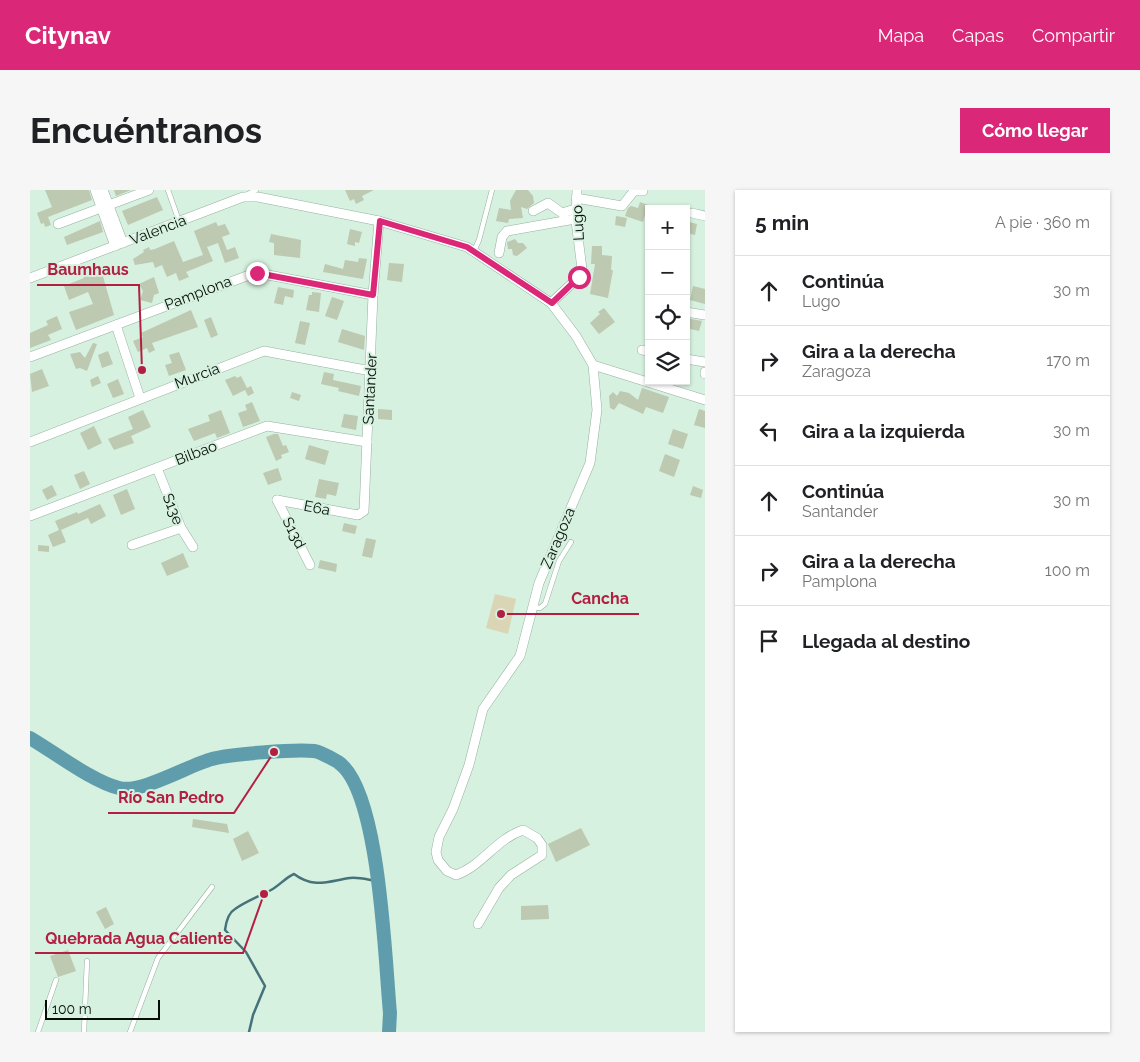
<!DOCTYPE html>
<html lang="es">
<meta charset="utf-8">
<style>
body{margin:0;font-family:Raleway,sans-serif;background:#f6f6f6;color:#202124}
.controls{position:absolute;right:15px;top:15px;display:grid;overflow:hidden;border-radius:0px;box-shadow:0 1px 4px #0004}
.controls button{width:45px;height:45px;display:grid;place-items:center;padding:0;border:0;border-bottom:1px solid #e0e0e0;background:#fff;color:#202124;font:25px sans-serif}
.scale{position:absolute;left:15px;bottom:12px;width:115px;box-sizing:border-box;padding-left:5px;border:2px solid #060e08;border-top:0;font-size:14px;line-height:18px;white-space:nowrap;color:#060e08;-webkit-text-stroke:4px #d6f1df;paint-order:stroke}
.stop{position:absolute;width:15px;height:15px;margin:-11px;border:4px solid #db2777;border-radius:50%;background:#fff}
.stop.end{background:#db2777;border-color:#fff;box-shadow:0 1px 5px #0008}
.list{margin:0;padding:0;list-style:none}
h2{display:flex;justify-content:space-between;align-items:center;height:65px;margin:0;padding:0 20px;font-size:21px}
h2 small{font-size:16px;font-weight:400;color:#757577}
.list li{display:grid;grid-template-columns:32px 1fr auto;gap:15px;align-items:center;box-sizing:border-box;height:70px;padding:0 20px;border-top:1px solid #e0e0e0}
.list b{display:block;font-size:19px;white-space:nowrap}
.list p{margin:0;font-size:16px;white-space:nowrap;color:#757577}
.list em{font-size:16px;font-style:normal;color:#757577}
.icon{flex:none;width:28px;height:28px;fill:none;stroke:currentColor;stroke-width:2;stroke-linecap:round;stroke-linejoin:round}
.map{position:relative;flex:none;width:675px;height:842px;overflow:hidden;border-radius:0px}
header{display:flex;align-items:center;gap:30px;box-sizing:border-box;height:70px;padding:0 25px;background:#db2777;color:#fff}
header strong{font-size:24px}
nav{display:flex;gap:28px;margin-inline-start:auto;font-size:18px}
.intro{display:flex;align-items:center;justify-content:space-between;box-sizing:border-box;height:120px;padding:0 30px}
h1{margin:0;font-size:35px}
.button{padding:12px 22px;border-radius:0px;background:#db2777;color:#fff;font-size:18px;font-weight:700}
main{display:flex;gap:30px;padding:0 30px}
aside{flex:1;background:#fff;border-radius:0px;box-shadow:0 1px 4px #0004}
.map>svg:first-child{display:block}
</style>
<header>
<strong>Citynav</strong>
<nav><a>Mapa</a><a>Capas</a><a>Compartir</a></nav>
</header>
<div class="intro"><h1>Encuéntranos</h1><a class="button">Cómo llegar</a></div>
<main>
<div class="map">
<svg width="675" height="842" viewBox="0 0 675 842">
<rect width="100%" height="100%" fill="#d6f1df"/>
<polygon fill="#dad5b5" points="465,404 486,409 478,444 456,438"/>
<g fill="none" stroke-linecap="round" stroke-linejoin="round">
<path stroke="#45727b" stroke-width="2.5" d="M219,842l4,-17 12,-29 -19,-34 -21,-22c1,-8 3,-17 10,-21 11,-8 25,-13 36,-19 9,-5 14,-12 23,-16 20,15 35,7 56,4 9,-1 19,2 27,3"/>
<path stroke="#609dac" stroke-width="14" d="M0,548c24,14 63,44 89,50 22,6 70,-23 93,-29 17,-5 84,-10 102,-8 7,1 17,7 24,11 42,27 47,200 52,251l-1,19"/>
</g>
<g fill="#bdc9b0">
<polygon points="15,0 59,0 62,10 18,27 21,35 15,37 14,33 11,34 7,23 22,17"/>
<polygon points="84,0 101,0 86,6"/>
<polygon points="315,0 344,0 332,6 334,10 326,14 324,9 320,11"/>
<polygon points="486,0 498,0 503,6 504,13 497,19 491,17 493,28 479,29 478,33 466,31 469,18 481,20 480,11"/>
<polygon points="127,7 133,20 98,35 92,21"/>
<polygon points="610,12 618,15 613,32 595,26 598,18 601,16 608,18"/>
<polygon points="586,26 597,28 595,37 585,35"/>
<polygon points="70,31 73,42 37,55 34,47"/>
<polygon points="186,32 188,36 195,34 200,44 192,47 197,60 205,57 209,68 195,73 188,53 177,57 183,71 156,82 159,87 149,91 146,83 137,87 132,75 125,78 123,72 105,75 103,69 114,62 113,60 119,57 120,60 125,59 144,51 153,72 173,65 164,41"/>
<polygon points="659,32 667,34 665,45 657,43"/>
<polygon points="320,39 332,42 329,53 325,52 325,56 317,54"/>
<polygon points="241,44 271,50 270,68 244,65 244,53 239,52"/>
<polygon points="485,49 488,53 493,53 497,58 487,66 483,65 482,59 478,59 477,52"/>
<polygon points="562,56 572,56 572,65 582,66 581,80 583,80 578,108 560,104 565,74 561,74"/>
<polygon points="329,68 337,69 333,89 293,82 295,74 313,79 315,70 328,72"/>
<polygon points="359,73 374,74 372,92 357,90"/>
<polygon points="70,76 84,125 46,140 39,122 63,114 58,102 39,110 34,96 54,88 51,82"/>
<polygon points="124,87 129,103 124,105 122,113 110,110 113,101 109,94"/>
<polygon points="663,96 675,99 675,114 660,110"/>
<polygon points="248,97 264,100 263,108 255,106 253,115 244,113"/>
<polygon points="282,102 291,103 289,122 276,120 279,105 282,105"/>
<polygon points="302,107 314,111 307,130 295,126"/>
<polygon points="574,118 585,132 569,144 560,133 570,124 568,122"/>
<polygon points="161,120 168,137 122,153 125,160 119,163 117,158 108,162 107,160 103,151 113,147 111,143"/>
<polygon points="27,126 32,139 18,145 21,150 0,158 0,143 18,135 16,131"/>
<polygon points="181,127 188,145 181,148 174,130"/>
<polygon points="656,128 672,131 669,141 656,138"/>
<polygon points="270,131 280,133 275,155 265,153"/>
<polygon points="312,139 335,146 334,160 308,152"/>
<polygon points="63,153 67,154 57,181 50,178 46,179 40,164 50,162 55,168"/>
<polygon points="78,161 83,174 72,178 68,165"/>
<polygon points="149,162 156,180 139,186 135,175 142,173 139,165"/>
<polygon points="12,179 19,196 2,202 0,184"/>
<polygon points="294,182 304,184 303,190 331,196 329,206 308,201 309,198 291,194"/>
<polygon points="68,186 71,193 62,197 60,190"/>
<polygon points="205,186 207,188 211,186 217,198 221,196 224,203 218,206 215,200 203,206 195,190"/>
<polygon points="88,189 94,204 83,208 77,194"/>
<polygon points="612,198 639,207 633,223 616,217 613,224 589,213 584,220 580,218 579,206 583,202 587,206 590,201 599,203 608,210"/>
<polygon points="262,202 271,205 269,211 260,208"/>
<polygon points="222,212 230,231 213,237 208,223 217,220 215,215"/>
<polygon points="348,219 362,220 362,230 348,229"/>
<polygon points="669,219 675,221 675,238 664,235"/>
<polygon points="113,220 121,237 101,246 104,253 84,260 78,249 103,239 98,227"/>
<polygon points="191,220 200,243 187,248 185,243 164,251 158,239 180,231 178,225"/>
<polygon points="314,224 328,226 326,240 311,237"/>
<polygon points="64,236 72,253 58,260 50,243"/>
<polygon points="643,239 658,244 653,259 638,254"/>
<polygon points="244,244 248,244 253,256 256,255 259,262 251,265 252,268 246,271 236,247"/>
<polygon points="279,255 299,261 295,275 275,269"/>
<polygon points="635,264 650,270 644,287 629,281"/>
<polygon points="248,278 252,290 238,295 233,283"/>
<polygon points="54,281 60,294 50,299 44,285"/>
<polygon points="289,289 309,293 306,306 297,304 296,309 285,307"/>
<polygon points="22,295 27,305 17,310 12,300"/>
<polygon points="663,296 673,300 671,308 660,305"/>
<polygon points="97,299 105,319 91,325 83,305"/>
<polygon points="70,314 76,326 61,334 58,328 31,340 36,352 23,357 18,345 29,340 25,331 47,322 48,324"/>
<polygon points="314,333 327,336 325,344 312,341"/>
<polygon points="336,348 346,350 342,368 332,366"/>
<polygon points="8,355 19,356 19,362 8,361"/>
<polygon points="153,363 159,377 137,386 131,373"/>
<polygon points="290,370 307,374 306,382 288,378"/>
<polygon points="163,629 197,634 199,643 162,637"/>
<polygon points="551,638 560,655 526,672 518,654"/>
<polygon points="218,641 229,663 212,671 203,649"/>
<polygon points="518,715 519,729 491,730 491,716"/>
<polygon points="76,717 84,734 75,739 66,722"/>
<polygon points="38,760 46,781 28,787 20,766"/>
</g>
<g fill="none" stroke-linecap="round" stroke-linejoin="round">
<defs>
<g id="service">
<polyline points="138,0 149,31"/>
<polyline points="216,5 226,0"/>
<polyline points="444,61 449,50 462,0"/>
<polyline points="503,417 510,418 515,414 529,371 541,352"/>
<polyline points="8,842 26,790"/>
<polyline points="54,842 57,771"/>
<polyline points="100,842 128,768 182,697"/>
</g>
<g id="minor">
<polyline points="65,0 85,56"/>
<polyline points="73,0 93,53"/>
<polyline points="546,8 592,16 604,1 613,1"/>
<polyline points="503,21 518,13 532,23 545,19"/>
<polyline points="662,23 675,26"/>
<polyline points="28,34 119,0"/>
<polyline points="469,63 472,47 477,41 545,29"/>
<path d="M0,88l213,-81h15l121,24 88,26 84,56 25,33 17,29 4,45 -7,53 -51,120 -19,73 -37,53 -14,56 -16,44 -14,28 -3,15 2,8 9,11 9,4c26,-9 40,-36 67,-45l14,8 5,7v10l-31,20 -12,13 -21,36"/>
<polyline points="521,113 549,87 552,79 546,31 547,0"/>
<polyline points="656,122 675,125"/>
<polyline points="86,135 110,208"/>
<polyline points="612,160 619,161"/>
<polyline points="0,167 222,84 233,84 343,105"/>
<polyline points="656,169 675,172"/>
<polyline points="563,175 675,210"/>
<polyline points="675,184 675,182"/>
<polyline points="0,252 234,161 341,181"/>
<polyline points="127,278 151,338 163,357"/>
<polyline points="247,310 328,325 334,321 343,105 349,31"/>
<polyline points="247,310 280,375"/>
<polyline points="0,326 237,236 337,252"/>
<polyline points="102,355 151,338"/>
</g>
</defs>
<use href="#service" stroke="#97b0a0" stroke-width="5.5"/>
<use href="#minor" stroke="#97b0a0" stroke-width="10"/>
<use href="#service" stroke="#fff" stroke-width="4.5"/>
<use href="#minor" stroke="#fff" stroke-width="9"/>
</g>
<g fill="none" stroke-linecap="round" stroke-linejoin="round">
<polyline stroke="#db2777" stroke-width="6" points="227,83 343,105 350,31 437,57 522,113 549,87"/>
</g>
<g text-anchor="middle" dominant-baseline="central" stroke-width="4" stroke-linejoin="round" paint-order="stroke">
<g font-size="15" fill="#060e08" stroke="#d6f1df">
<text transform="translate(548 33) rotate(-93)">Lugo</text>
<text transform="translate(128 40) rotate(-21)">Valencia</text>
<text transform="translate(168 103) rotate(-21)">Pamplona</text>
<text transform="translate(167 186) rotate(-21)">Murcia</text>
<text transform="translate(340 199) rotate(-87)">Santander</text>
<text transform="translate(166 263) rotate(-21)">Bilbao</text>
<text transform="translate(287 318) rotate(11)">E6a</text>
<text transform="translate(143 319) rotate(68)">S13e</text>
<text transform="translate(264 343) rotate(63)">S13d</text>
<text transform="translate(528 348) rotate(-67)">Zaragoza</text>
</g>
</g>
<path fill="none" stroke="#b21f42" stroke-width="2" d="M112 180L109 95H7M471 424L532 424H609M244 562L204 623H78M234 704L213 763H5"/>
<g fill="#b21f42" stroke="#d6f1df" stroke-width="2">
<circle cx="112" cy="180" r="5"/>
<circle cx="471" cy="424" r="5"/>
<circle cx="244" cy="562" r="5"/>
<circle cx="234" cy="704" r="5"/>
</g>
<g font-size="16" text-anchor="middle" font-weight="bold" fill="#b21f42" stroke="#d6f1df" stroke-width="4" stroke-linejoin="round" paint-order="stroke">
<text x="58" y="85">Baumhaus</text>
<text x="570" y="414">Cancha</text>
<text x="141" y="613">Río San Pedro</text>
<text x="109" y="754">Quebrada Agua Caliente</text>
</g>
</svg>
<div class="controls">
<button>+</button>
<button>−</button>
<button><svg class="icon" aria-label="locate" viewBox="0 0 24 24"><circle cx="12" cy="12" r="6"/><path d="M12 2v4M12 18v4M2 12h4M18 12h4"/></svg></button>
<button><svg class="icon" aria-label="layers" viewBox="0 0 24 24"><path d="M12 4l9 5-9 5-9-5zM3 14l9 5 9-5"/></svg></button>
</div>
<div class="scale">100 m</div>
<div class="stop" style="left:549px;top:87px"></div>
<div class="stop end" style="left:227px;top:83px"></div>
</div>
<aside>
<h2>5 min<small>A pie · 360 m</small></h2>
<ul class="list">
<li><svg class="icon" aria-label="ahead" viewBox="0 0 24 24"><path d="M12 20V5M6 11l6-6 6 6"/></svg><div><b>Continúa</b><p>Lugo</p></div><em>30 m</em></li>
<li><svg class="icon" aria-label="right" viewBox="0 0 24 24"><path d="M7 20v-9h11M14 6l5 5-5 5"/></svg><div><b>Gira a la derecha</b><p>Zaragoza</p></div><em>170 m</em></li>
<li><svg class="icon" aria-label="left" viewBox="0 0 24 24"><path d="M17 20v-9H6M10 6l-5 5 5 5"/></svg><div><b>Gira a la izquierda</b></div><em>30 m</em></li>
<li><svg class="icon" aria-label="ahead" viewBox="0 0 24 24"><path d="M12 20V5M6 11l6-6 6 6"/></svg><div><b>Continúa</b><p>Santander</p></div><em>30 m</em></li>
<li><svg class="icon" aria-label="right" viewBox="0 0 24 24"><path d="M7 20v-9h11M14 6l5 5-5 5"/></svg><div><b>Gira a la derecha</b><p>Pamplona</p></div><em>100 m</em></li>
<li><svg class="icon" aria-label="arrive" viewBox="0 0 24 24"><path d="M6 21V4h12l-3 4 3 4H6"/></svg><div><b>Llegada al destino</b></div></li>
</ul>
</aside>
</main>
